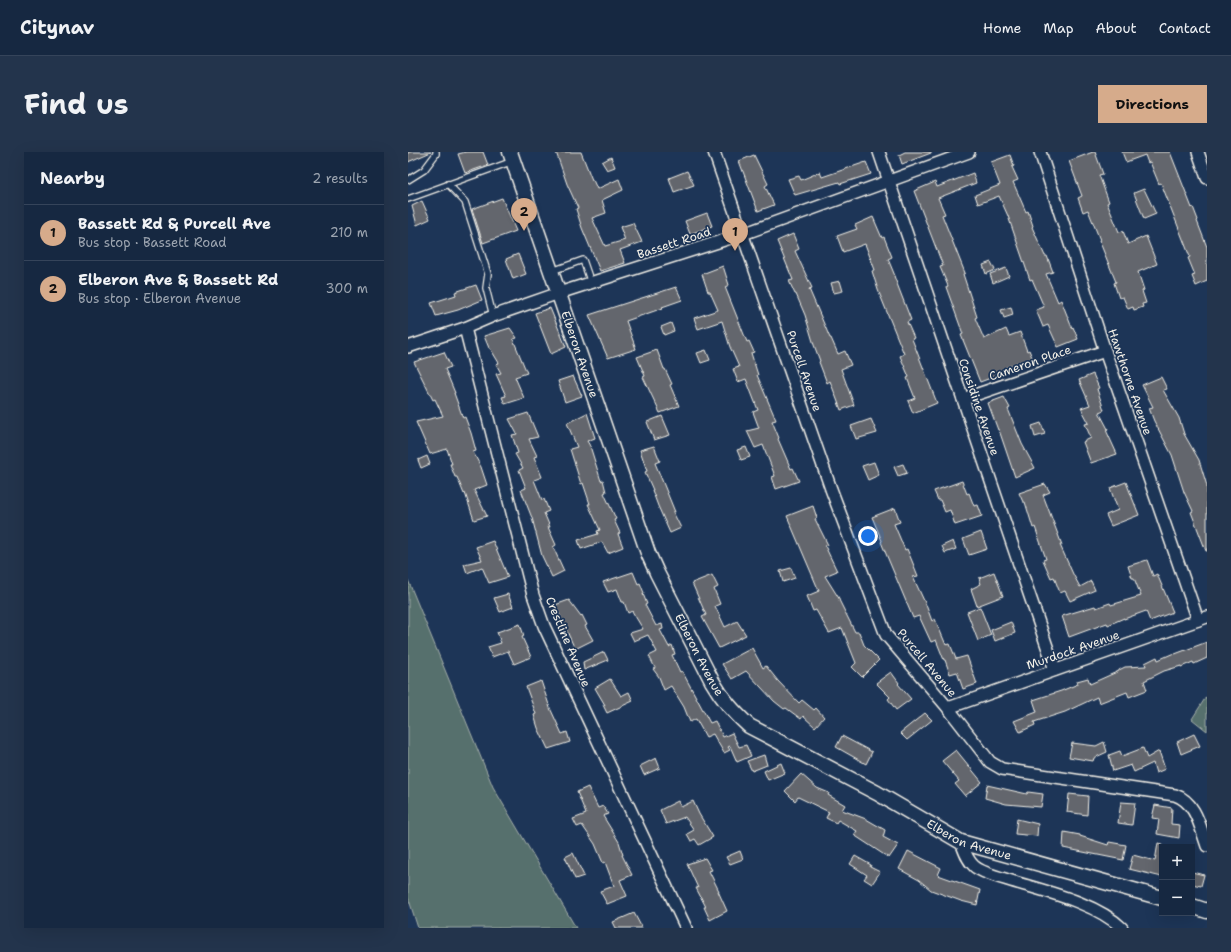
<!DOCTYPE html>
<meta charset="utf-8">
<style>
body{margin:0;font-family:"Shantell Sans",sans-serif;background:#23344c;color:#f1f3f6}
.controls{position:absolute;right:12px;bottom:12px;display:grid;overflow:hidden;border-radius:0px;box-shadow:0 4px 16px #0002}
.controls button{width:36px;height:36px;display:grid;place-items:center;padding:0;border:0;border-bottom:1px solid #35445a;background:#162841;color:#f1f3f6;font:20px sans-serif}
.you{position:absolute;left:460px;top:384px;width:14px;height:14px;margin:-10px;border:3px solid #fff;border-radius:50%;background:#1a73e8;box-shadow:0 0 0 6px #1a73e833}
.badge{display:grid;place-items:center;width:26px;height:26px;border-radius:50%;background:#d6ab8b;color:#111;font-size:13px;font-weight:700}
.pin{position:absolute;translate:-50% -33px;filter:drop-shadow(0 1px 2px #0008)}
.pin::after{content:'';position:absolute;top:21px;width:14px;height:12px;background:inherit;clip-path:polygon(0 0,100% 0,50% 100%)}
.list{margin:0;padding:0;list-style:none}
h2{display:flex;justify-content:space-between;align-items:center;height:52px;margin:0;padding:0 16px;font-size:17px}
h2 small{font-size:13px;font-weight:400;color:#9ea6b1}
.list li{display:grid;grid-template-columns:26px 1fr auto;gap:12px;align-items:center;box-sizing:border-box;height:56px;padding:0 16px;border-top:1px solid #35445a}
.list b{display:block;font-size:15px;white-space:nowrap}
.list p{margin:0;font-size:13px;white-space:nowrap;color:#9ea6b1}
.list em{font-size:13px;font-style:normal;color:#9ea6b1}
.map{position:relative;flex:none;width:799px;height:776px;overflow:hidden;border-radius:0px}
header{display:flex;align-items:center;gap:24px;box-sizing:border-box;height:56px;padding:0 20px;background:#162841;border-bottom:1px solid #35445a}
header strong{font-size:19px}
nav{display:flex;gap:22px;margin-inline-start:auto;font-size:14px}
.intro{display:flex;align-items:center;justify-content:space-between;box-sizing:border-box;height:96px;padding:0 24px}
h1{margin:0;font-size:28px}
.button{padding:10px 18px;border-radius:0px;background:#d6ab8b;color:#111;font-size:14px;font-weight:700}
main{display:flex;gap:24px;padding:0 24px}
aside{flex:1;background:#162841;border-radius:0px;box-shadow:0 4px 16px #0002}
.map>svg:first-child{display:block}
</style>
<header>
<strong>Citynav</strong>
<nav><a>Home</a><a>Map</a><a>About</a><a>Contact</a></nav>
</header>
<div class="intro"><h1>Find us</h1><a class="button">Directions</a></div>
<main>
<aside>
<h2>Nearby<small>2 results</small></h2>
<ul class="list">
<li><span class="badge">1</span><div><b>Bassett Rd &amp; Purcell Ave</b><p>Bus stop · Bassett Road</p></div><em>210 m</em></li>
<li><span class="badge">2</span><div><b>Elberon Ave &amp; Bassett Rd</b><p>Bus stop · Elberon Avenue</p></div><em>300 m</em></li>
</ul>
</aside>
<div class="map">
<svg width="799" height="776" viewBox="0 0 799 776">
<rect width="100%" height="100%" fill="#1d3557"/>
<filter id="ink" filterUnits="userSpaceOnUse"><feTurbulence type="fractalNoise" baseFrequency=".025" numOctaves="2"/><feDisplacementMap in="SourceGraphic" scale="8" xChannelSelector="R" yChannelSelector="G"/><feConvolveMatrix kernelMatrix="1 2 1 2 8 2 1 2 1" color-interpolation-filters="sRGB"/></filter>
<g filter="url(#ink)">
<g fill="#57706d" stroke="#a6b0aa">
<polygon points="0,428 85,635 168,776 10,776 0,745"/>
<polygon points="798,545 799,545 799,579 784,567"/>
</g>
<g fill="#63666d" stroke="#f4f1e8">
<polygon points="0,0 23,0 0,10"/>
<polygon points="58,0 75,0 80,13 57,21 50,2"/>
<polygon points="148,0 173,0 184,28 185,28 189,37 211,27 215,38 194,48 198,61 184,66 197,94 217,88 212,75 225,71 234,90 212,98 217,111 192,119 174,76 168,57 170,56 159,32"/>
<polygon points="497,0 523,0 523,1 494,12 491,3"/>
<polygon points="685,0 687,0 695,22 691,23 701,50 699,51 711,80 715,79 720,92 738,84 749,112 730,120 736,138 734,139 738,151 734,152 735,155 726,158 725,155 720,157 715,145 711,146 706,131 708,130 691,88 692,88 680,58 675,60 670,46 674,44 661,9"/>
<polygon points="714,0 762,0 784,56 785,55 790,68 789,69 799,95 799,129 788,134 784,124 787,123 780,106 782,105 753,31 751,32 742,10 740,11 737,3 718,10"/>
<polygon points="346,3 360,32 357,34 366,53 350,59 331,9"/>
<polygon points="602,3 606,14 604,15 610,28 605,30 618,60 620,59 625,74 624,75 637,104 639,104 645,120 638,122 650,150 653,148 664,176 665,175 670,187 650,195 640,173 635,175 628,158 636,155 624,127 622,128 600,64 591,44 570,52 567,43 592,33 583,10"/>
<polygon points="203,5 207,15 199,18 194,10"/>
<polygon points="458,10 463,22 432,32 431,30 387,43 380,27 391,24 393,28 412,20 414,25"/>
<polygon points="279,19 286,33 266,40 261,26"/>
<polygon points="565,21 568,31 530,46 537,62 534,63 557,121 555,122 569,165 567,166 576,187 598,177 601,184 612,180 619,199 621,198 626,210 616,214 614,209 595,217 596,221 572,230 553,183 555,182 538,135 540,134 532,115 535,114 506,39 527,30 529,35"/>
<polygon points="736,37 748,62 736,67 726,41"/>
<polygon points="94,46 108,79 75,91 64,57"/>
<polygon points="14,49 22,67 9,73 4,54"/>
<polygon points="299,61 304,74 282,82 277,69"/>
<polygon points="465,65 474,86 476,85 484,105 480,107 487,124 486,124 503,168 499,170 506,186 504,187 529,251 505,261 500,249 507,246 499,226 501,225 492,204 496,202 470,138 464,119 467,118 457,92 435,100 429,84 449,77 447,73"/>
<polygon points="385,82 391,97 387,99 404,136 401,137 422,186 423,186 430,202 437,199 443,213 433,217 446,253 433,258 422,229 419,231 411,210 412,209 406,193 397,163 388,142 387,142 381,129 385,128 369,89"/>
<polygon points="110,102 118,122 105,127 98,107"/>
<polygon points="583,110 587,118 578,122 575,113"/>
<polygon points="315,114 321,133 317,135 339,190 341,189 346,200 343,201 350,223 349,223 368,268 364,269 371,286 370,287 383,317 385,316 391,329 368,337 364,325 367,324 355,293 347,296 339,279 351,276 345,260 350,258 338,227 330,230 325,217 331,215 322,195 314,169 290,177 286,166 310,158 302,140 300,140 294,122"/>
<polygon points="598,116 601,124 585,131 582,122"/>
<polygon points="432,129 435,139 426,141 423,131"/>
<polygon points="68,133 74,148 50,158 28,164 23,151 48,143 47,140"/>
<polygon points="268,135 274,148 254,155 255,156 218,169 228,197 200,206 181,163"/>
<polygon points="603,155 605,163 596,166 593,158"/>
<polygon points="142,156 158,195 143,202 127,161"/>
<polygon points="263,171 266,179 256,183 253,175"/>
<polygon points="102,176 109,186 105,187 119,221 107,225 116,246 97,252 94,245 98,244 88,222 93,221 88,212 91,211 82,196 81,196 76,184"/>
<polygon points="249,198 256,217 257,217 264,232 262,233 271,254 252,261 235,225 237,224 229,205"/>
<polygon points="298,198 302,208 293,211 289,201"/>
<polygon points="36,200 43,215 37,217 47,241 46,241 55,266 57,265 63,281 68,299 65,300 73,315 79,333 66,338 79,364 66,368 57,341 56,342 49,325 47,325 42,312 44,312 39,297 22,302 8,270 35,264 27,247 25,248 6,210"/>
<polygon points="685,222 691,236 689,237 696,258 691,260 700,277 698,278 709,302 683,311 675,290 683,286 677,272 681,271 673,256 682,253 671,228"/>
<polygon points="165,224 174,244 157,250 150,229"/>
<polygon points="753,225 759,237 755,238 771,266 776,282 791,308 799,334 799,399 798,399 783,360 785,359 776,340 764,303 746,269 741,256 745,255 734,233"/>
<polygon points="596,245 602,256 600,257 614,292 627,316 607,325 591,278 590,278 580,251"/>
<polygon points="120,261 130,285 121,287 129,304 126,305 134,325 126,328 134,348 136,347 141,359 136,361 142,375 140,375 148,393 145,395 156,419 144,425 134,404 124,366 113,338 118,336 111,318 115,316 107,302 110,301 104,283 109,282 101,267"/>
<polygon points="179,261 187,286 179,289 182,294 193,329 195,328 198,340 196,341 208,367 206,368 212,381 210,382 215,395 200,401 194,390 173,397 170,388 190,382 189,379 192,378 180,352 182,352 175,331 173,332 162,297 169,295 159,271"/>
<polygon points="254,264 262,283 246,288 239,270"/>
<polygon points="463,267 469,281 448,287 443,274"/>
<polygon points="633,271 637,282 627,285 624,274"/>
<polygon points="246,294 252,309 247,311 267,360 265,360 273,376 262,381 250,354 244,338 245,338 237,320 239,319 232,298"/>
<polygon points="338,295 342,305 333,308 329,298"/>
<polygon points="19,304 22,312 13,316 10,308"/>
<polygon points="466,310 471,323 460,328 454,314"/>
<polygon points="495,312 499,321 490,324 486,315"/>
<polygon points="554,329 559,342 561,341 566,354 570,353 574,364 547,373 542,358 537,360 532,348 530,348 526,339"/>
<polygon points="718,330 731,363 703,374 698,363 710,358 702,336"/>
<polygon points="637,332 642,340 635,343 654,393 652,393 665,422 672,435 683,429 687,438 662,449 657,439 652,441 646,425 643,426 635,408 638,407 627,375 625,376 617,350 615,350 611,341"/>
<polygon points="405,354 409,366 407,367 420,393 417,394 429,419 417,424 432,448 431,448 447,480 451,480 456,493 471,508 454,525 444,515 448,511 434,476 421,481 408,458 405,459 399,444 411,439 379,364"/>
<polygon points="487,356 492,370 486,372 497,398 499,397 504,409 510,424 505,425 518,453 524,469 527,467 538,493 542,492 548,507 559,504 569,532 555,537 549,520 542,522 537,508 536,508 528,488 523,490 511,464 505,466 473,390 474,389 464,365"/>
<polygon points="573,380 579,397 561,403 555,387"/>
<polygon points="85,389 100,425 81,431 74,415 59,421 56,412 74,408 68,395"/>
<polygon points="545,389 548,397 537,401 534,394"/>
<polygon points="739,408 745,424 749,422 765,460 742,469 738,459 716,467 716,466 700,473 699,471 661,485 654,464 687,454 688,456 702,451 703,453 733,444 726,426 724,426 720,414"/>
<polygon points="383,416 387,426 375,430 372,419"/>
<polygon points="225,420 230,432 232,431 236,441 235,442 239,452 237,453 248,474 254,472 255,477 252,478 261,495 264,493 267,502 264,503 272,520 274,519 302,571 307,569 315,585 324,581 331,595 338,593 343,604 329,610 322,594 320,595 322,598 316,601 305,582 298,585 288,567 282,570 276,555 263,534 256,538 251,525 245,517 247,516 241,504 249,500 240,483 226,489 222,481 235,477 224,459 220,461 216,450 214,450 209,437 200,440 195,430"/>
<polygon points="586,420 595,444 569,454 563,437 573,432 571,426"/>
<polygon points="304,423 310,435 306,437 312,452 307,454 317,475 329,469 338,483 311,496 294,465 298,463 284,431"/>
<polygon points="100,442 105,455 92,460 86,446"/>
<polygon points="161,448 173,464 174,463 179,473 177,474 185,488 167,497 147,453"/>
<polygon points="572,455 583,483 570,489 559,460"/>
<polygon points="603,470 607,481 587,489 583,478"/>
<polygon points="112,472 116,484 114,485 123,505 106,512 100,499 84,505 80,495 93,491 89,480"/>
<polygon points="799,490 799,506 786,512 785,510 773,515 773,514 756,519 736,529 739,538 721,545 719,540 691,551 689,545 657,560 626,570 627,573 612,580 606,569 629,560 625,548 653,539 670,532 669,529 680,526 682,532 711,519 711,518 717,515 738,514 737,511 749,505 750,508 766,501 767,502"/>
<polygon points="344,496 355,516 358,514 370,529 391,551 394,548 406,558 408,556 416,565 407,575 395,564 393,567 378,556 376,557 366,549 338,519 324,527 314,512"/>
<polygon points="196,500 200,508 176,518 175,510"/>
<polygon points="483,520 491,531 490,532 503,547 488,558 480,547 482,545 468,531"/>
<polygon points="202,527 213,544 221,540 225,549 199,561 195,553 197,553 187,536"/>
<polygon points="133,529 142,556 154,582 159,580 162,590 140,597 130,576 126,563 128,562 118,535"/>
<polygon points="517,561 524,568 499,588 492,581"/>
<polygon points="786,582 792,594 773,602 769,590"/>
<polygon points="434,584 464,600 458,612 428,595"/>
<polygon points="696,590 699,600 686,606 685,609 661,605 664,591 688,594"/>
<polygon points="735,596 739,606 751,599 757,617 748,621 745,611 726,620 723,613 705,619 701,603 712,599 714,604"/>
<polygon points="548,598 574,630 557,644 547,632 551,629 534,609"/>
<polygon points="356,603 359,613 344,619 339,609"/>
<polygon points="248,606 252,616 236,623 232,614"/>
<polygon points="373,611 377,621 360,628 356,619"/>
<polygon points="393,622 409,636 421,641 420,643 437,653 434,658 458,667 477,678 475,685 490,693 481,706 446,683 449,679 430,668 428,671 418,666 421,660 390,645 387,649 377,639"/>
<polygon points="579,633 619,642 620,640 635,642 633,655 598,652 577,646"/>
<polygon points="180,635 190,656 195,654 200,662 195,664 211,690 215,703 214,703 224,723 212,728 219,744 199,752 192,739 206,734 197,710 195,711 187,692 174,673 169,675 165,667 178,662 169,640"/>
<polygon points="661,642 680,644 679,663 659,660"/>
<polygon points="270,649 273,655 285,649 291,662 305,685 291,693 287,687 283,689 279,682 286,678 277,665 258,672 252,658"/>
<polygon points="713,650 727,651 724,673 710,671"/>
<polygon points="747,653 764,656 763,672 772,673 771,686 749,682 751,667 744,666"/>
<polygon points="609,667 630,672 629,684 607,682"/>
<polygon points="656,680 672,683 672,684 700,693 701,690 718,693 715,708 655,696"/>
<polygon points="750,691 754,692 754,725 721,717 725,703 747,709"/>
<polygon points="332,699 335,707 322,712 318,705"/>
<polygon points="500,699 533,716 530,723 572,738 569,753 553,749 523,738 511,728 491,717"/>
<polygon points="165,701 176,724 167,727 157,705"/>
<polygon points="447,704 463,713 462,715 472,720 464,732 456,727 459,723 442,712"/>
<polygon points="297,706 304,718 301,719 311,739 310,739 319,759 302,768 296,755 298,755 288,736 290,736 279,712"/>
<polygon points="784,720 796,723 793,734 784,732"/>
<polygon points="226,761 234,776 208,776 205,770"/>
</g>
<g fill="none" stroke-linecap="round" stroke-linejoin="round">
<defs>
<g id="service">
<polyline points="0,28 16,18 28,2 28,0"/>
<polyline points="40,32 57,50 80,122 78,136 85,164"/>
<polyline points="0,47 105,9"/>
<polyline points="144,119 175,108 183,131"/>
</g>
<g id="minor">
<path d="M306,0l117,337 55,146 62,73 42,54 12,7 173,26c21,7 25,32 32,51"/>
<polyline points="471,0 647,518"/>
<polyline points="632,0 697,199 790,468"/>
<polyline points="790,0 799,26"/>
<polyline points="57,176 125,443 136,474 278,776"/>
<polyline points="0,195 57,176 85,164 151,141 335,82 561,0"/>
<polyline points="555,247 697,199"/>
<polyline points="540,556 799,465"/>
<path d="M553,690c3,8 6,18 13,24 6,6 24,11 34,14 35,11 87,22 114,48"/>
</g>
<g id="tertiary">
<path id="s1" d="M102,0l138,401 9,20 55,108c11,19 21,30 37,45l128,67 84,49 201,56"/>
<polyline points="784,754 799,759"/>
</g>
</defs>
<use href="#service" stroke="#f4f1e8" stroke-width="8"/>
<use href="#minor" stroke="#f4f1e8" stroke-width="14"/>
<use href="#tertiary" stroke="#f4f1e8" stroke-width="17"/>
<use href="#service" stroke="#1d3557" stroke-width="5.5"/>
<use href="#minor" stroke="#1d3557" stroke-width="11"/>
<use href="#tertiary" stroke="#1d3557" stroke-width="14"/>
</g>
</g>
<g text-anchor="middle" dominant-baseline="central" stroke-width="3.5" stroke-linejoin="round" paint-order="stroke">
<g font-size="12" fill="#f4f1e8" stroke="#1d3557">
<text transform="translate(266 91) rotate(-18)">Bassett Road</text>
<text stroke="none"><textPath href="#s1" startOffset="214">Elberon Avenue</textPath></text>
<text transform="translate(622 211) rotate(-19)">Cameron Place</text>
<text transform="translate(396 219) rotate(71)">Purcell Avenue</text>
<text transform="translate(722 230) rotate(71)">Hawthorne Avenue</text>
<text transform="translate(571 255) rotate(71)">Considine Avenue</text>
<text transform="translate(160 490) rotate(67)">Crestline Avenue</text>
<text transform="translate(665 498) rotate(-19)">Murdock Avenue</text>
<text stroke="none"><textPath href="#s1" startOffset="538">Elberon Avenue</textPath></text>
<text transform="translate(519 511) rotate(50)">Purcell Avenue</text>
<text stroke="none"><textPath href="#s1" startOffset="874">Elberon Avenue</textPath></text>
</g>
</g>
</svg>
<div class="controls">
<button>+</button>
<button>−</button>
</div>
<div class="you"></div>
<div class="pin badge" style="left:327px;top:99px">1</div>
<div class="pin badge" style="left:116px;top:79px">2</div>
</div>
</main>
